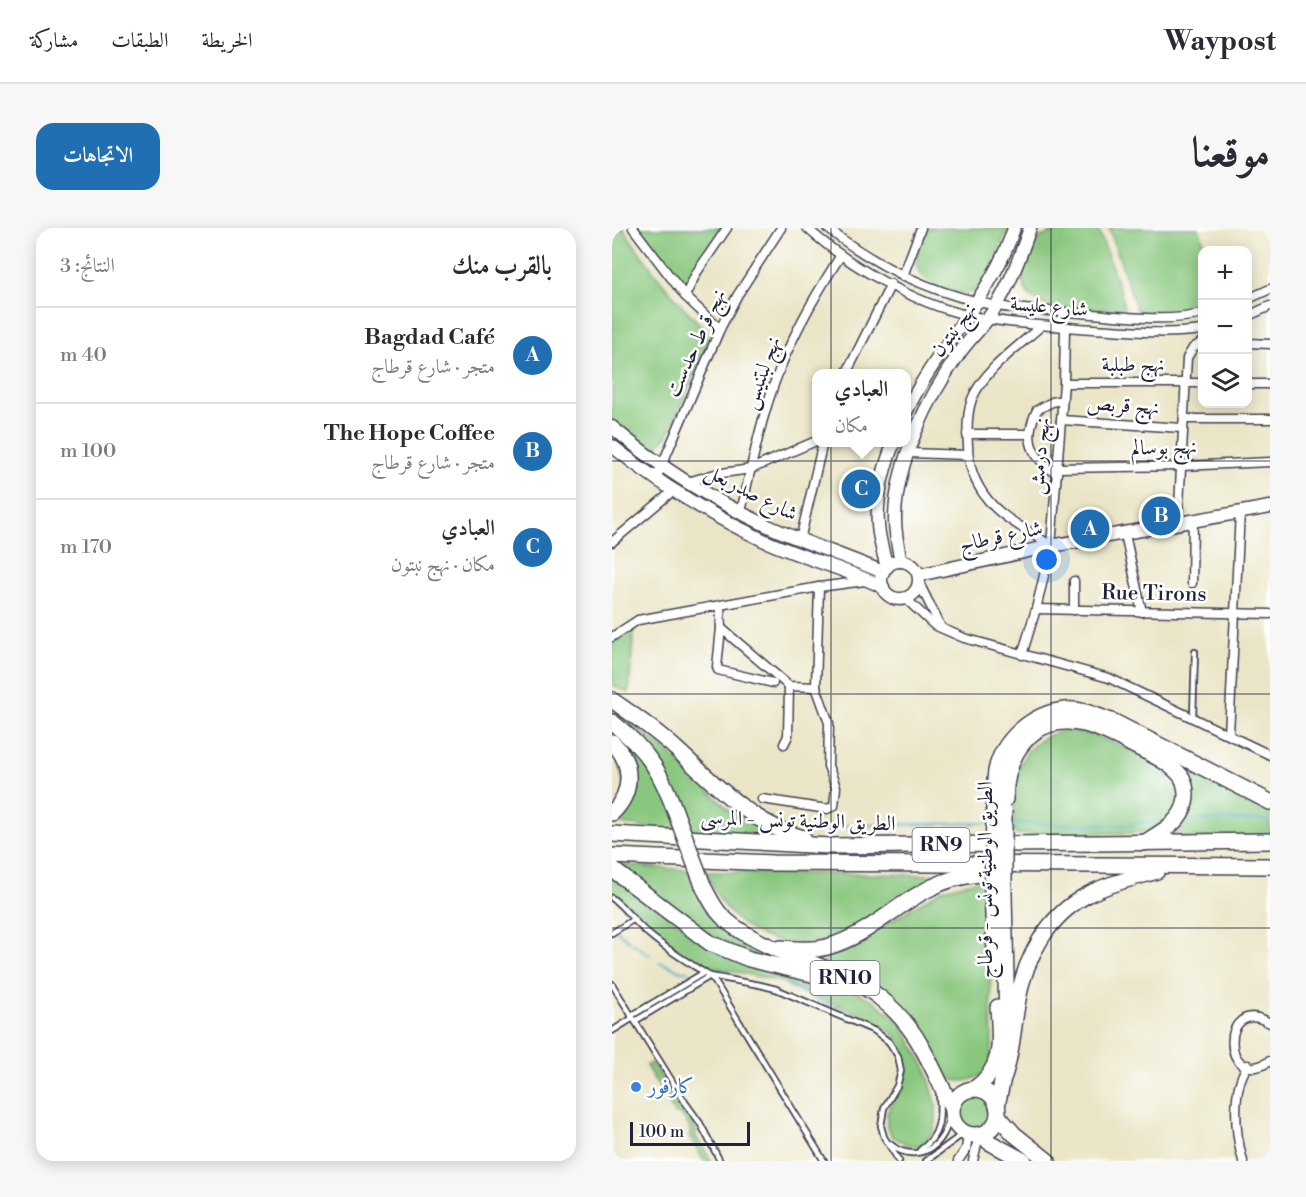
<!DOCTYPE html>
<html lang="ar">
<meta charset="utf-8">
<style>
body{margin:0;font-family:"Libre Bodoni",Amiri,serif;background:#f7f7f7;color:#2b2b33;direction:rtl}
.controls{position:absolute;right:18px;top:18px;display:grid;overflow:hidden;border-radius:12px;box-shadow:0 3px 15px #0003}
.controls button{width:54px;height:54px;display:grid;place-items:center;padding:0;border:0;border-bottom:2px solid #e1e1e2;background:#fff;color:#2b2b33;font:30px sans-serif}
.scale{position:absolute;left:18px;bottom:15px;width:120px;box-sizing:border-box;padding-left:6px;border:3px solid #22223b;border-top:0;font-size:16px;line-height:21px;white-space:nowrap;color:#22223b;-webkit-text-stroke:4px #fff;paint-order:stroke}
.you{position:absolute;left:435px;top:332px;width:21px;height:21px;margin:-15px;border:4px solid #fff;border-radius:50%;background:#1a73e8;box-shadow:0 0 0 9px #1a73e833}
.badge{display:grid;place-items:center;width:39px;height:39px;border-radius:50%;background:#1f6fb2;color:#fff;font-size:20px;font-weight:700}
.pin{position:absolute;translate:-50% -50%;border:3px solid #fff;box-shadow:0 2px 6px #0006}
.popup{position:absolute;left:200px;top:141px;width:99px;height:78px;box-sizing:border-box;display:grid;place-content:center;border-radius:12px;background:#fff;filter:drop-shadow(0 2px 4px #0005);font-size:20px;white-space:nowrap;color:#7c7c81}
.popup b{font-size:22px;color:#2b2b33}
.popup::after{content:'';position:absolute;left:50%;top:100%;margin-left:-12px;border:12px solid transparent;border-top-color:#fff}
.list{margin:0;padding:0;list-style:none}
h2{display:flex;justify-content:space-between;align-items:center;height:78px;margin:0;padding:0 24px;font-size:26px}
h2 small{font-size:20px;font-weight:400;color:#7c7c81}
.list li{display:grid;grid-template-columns:39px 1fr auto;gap:18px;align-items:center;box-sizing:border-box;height:96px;padding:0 24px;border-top:2px solid #e1e1e2}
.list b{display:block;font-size:22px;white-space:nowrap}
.list p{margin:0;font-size:20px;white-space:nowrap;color:#7c7c81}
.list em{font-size:20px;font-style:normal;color:#7c7c81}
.icon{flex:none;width:33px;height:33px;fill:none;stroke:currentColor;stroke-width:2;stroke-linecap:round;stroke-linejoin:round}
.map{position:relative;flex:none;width:658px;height:933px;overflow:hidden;direction:ltr;border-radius:18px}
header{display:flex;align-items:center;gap:36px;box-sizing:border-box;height:84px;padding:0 30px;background:#fff;border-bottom:2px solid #e1e1e2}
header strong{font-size:28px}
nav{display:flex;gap:33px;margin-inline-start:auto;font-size:21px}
.intro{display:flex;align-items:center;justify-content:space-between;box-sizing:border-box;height:144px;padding:0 36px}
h1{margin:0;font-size:42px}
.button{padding:15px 27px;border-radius:18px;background:#1f6fb2;color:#fff;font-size:21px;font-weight:700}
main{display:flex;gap:36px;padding:0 36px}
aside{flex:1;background:#fff;border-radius:18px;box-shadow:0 3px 15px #0003}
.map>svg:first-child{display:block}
</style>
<header>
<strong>Waypost</strong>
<nav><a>الخريطة</a><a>الطبقات</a><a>مشاركة</a></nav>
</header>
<div class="intro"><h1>موقعنا</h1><a class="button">الاتجاهات</a></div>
<main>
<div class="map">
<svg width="658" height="933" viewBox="0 0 658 933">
<rect width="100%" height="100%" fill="#fff"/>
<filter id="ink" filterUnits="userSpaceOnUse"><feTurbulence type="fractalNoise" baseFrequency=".0167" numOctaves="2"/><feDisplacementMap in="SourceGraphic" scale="12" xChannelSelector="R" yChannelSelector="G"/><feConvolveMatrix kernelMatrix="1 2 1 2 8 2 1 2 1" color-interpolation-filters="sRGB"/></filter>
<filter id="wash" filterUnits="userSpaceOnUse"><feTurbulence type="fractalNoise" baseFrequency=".008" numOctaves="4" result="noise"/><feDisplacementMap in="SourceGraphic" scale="24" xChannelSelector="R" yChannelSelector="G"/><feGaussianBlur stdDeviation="1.35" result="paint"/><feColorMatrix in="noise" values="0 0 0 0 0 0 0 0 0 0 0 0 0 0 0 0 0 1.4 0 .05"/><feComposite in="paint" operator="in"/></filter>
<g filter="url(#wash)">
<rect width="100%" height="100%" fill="#eae5c6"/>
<g fill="#89c77e" stroke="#56745c" stroke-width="1.5">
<path d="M0,0h11c24,37 51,72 84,103l1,9 -1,5 -39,90 -14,15 -6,1 -36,-27z"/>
<polygon points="22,0 112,0 88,33 71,63"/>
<path d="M312,0h85l-27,57c-4,4 -9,8 -16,8 -14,2 -48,-12 -49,-28 -2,-12 4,-26 7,-37z"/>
<path d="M453,0h33l24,68 2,12c-15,2 -71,2 -84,-5 -19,-10 -22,-29 -16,-48 2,-5 3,-8 7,-12 9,-7 23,-11 34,-15z"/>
<polygon points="497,0 587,0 594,22 590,22 590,80 546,85 527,84 524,80"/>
<polygon points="22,398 17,465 0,457 0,407"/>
<polygon points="0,481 55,523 118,583 164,608 64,603 0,595 0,590 16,573 0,509"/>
<path d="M452,503c11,0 21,1 32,5 21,7 74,30 82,50 3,9 -1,19 -3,28l-22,17 -24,2 -115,1c-1,-43 -5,-92 50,-103z"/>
<path d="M570,538l88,44v28l-100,-1c23,-19 29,-46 12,-71z"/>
<path d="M7,637l70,5c8,15 14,32 23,45 23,30 58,40 91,53l-73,-18z"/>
<path d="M94,644l232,3 1,2c-21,12 -42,25 -63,38 -14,8 -28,18 -44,24 -10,3 -21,4 -31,4 -49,0 -78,-27 -95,-71z"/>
<polygon points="0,646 62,693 199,750 232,759 261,772 289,795 314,841 324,875 324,895 320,906 314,913 306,918 296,917 280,908 275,898 275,886 292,849 293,834 285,810 276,802 261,792 171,754 87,736 54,713 19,678 0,664"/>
<path d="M376,650l4,167c-1,5 -1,13 -3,19 -6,15 -27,21 -41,14l-29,-52 -24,-22 -89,-45 21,-5 34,-15 82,-50z"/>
<polygon points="40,834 69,881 77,888 84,900 84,909 100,933 92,933 78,909 78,901 71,888 63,885 34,838"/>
<circle cx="362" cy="884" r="18"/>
</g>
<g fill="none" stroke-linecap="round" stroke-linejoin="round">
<g stroke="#4ba8ca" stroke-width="2">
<polyline points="575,592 658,592"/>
<polyline points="399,595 516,597 543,593"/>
<polyline points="213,598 375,595"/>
<polyline points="0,698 17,713 38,727"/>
<polyline points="48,734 69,743 77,743"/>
<polyline points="92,742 116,743"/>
<polyline points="174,757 265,799"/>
</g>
</g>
</g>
<g filter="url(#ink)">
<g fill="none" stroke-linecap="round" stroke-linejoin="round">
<defs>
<g id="lane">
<polyline points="581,489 583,424"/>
<path d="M0,670c13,10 21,22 33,33 20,18 43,31 65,45l5,6 109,179"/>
<polyline points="0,705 22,691"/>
<polyline points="0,756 73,874 88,895 108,933"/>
<polyline points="19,788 93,744"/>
<polyline points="23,793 98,748 148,757 164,761 263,803 277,814 286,828 289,843 285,858 272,880 269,898 272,909 287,933"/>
<polyline points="0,803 21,790"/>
<path d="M278,916c17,15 42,11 53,-9 4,-7 6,-15 9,-23"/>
<path d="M308,922c21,-14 21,-33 19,-56"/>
<polyline points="314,933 352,905"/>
</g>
<g id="street">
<polyline points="21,0 73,68 108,101"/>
<path d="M195,0c42,38 108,76 164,88 40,8 81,10 122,13 37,2 73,6 109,1"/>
<path d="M215,0c50,39 107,66 170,78 31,5 64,5 96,8 36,3 74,8 109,0"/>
<polyline points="291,48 309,0"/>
<polyline points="73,68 85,44 115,0"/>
<polyline points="636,71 658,61"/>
<polyline points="636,88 658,78"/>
<path d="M429,98c-23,21 -57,44 -69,73 -5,14 -5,32 -4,46 0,20 7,39 20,55 16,20 42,31 63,46"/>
<polyline points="636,115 658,116"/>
<polyline points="234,146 279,56"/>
<polyline points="452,155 590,155"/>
<polyline points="636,156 658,156"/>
<polyline points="572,191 658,191"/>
<polyline points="449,192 570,200"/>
<polyline points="355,206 417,206"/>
<polyline points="297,225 356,227"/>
<polyline points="446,240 569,238 658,234"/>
<path d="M445,246c-26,-17 -34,-35 -20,-64l15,-8 11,-2"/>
<polyline points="44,251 108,101 125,68 169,0"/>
<polyline points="76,254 103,246 139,241 204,213"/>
<path d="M129,284c12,-53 23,-110 46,-160 15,-34 34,-66 54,-97"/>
<polyline points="566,296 575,130 581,120 590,114"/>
<polyline points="513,306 530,384"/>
<polyline points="188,312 211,214"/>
<polyline points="0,314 62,262"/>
<polyline points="462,353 462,382"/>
<polyline points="307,355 329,399"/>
<polyline points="580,355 581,293"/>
<polyline points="293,370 322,397 352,410 497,450 658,527"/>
<polyline points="108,378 109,400 105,439 106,442 161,455"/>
<polyline points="424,381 658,386"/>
<polyline points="109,400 177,458 204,459"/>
<polyline points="0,409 26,392 207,359 253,353"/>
<polyline points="410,427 424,381 439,318 452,155 453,99"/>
<polyline points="617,506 628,284"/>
<polyline points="172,516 176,508 177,458"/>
<polyline points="150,571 215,581 222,578 224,559 216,538 217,495 204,459 207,359"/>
<path d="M658,795c-51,-30 -49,69 0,38"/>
<polyline points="346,933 354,921 356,906"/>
<polyline points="361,933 367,907"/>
<path d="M631,933c-8,-28 -12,-71 5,-96"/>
</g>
<g id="secondary">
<path d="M294,184c30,-64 86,-115 108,-184"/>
<path d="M0,199c47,40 100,73 156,99 37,17 77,30 115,46"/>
<path d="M0,218c46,37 98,69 151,94 39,18 81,28 120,47"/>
<path d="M289,333c-3,-14 -6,-27 -6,-41 0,-57 33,-123 66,-169 11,-15 25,-27 34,-43 16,-25 25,-52 35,-80"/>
<circle cx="288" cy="352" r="19"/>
<path d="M275,339c-4,-14 -8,-28 -9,-42 -2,-27 6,-58 16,-83"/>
<polyline points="307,347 439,318 658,279"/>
</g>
<g id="highway">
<path d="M0,472c21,15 44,30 63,48 40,36 75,75 128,90"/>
<path d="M0,494c38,30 50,52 66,97"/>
<path d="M0,514c21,20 22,50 0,71"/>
<path d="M393,571c1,-46 27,-86 79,-75 18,4 35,14 51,22 15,8 35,16 46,30 5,7 6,19 4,27 -4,20 -26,30 -41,40"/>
<path d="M382,589c0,-15 0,-31 2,-46 6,-31 37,-58 69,-61 16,-2 34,7 49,12l156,80"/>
<polyline points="0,606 217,618 658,613"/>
<polyline points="0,628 161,635 658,638"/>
<polyline points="0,641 98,715 137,731 204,747"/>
<path d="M92,660c5,9 10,20 17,27 8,9 19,16 30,22 40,23 92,32 128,60 41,32 50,67 73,110"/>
<polyline points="380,668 384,740"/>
<polyline points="392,668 395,792"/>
<path d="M169,720c15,1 31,3 46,-1 42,-11 73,-47 112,-63 18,-8 35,-10 54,-11"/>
<path d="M392,848c9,-27 9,-51 14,-77 8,-43 30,-83 69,-104 22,-12 47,-17 70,-24"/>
<path d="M362,861c31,-21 26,-49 24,-82"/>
<circle cx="363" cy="884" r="23"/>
<polyline points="385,878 393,840"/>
<polyline points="386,888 402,906 436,933"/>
<polyline points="370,906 377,914 412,933"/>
</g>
</defs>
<use href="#lane" stroke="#403f50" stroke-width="8"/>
<use href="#street" stroke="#403f50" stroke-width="11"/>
<use href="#secondary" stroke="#403f50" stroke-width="15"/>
<use href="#highway" stroke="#403f50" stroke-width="18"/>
<use href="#lane" stroke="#fff" stroke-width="4.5"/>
<use href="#street" stroke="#fff" stroke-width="8"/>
<use href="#secondary" stroke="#fff" stroke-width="12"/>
<use href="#highway" stroke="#fff" stroke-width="15"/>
<defs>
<g id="highway-bridge">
<polyline points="392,583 392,668"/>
<polyline points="66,591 92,660"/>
<polyline points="380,668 382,589"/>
</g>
</defs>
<use href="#highway-bridge" stroke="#403f50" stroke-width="18" stroke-linecap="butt"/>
<use href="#highway-bridge" stroke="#fff" stroke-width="15"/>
</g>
</g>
<path fill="none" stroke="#22223b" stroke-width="1.5" stroke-opacity="0.55" d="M219,0v933M439,0v933M0,233h658M0,466h658M0,700h658"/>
<circle fill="#3f7fe0" stroke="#fff" stroke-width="2" cx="24" cy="859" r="6"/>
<g text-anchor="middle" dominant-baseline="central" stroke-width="5" stroke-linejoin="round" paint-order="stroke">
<g fill="#fff" stroke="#646476" stroke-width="1.5">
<rect x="300.5" y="600" width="57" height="34" rx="4.5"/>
<rect x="198.5" y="733" width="69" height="34" rx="4.5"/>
</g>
<g font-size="20" font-weight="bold" fill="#22223b">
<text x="329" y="617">RN9</text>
<text x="233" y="750">RN10</text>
</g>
<g font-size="21" fill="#22223b" stroke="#fff">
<text transform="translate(437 79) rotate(5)">شارع عليسة</text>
<text transform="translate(342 102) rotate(-53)">نهج نبتون</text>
<text transform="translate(84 115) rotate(-65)">نهج قرط حدست</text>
<text x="521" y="137">نهج طبلبة</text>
<text transform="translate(150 145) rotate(-70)">نهج لبتنيس</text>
<text transform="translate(511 178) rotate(4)">نهج قربص</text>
<text transform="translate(552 220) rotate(-1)">نهج بوسالم</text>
<text transform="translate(428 228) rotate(-85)">نهج درمش</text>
<text transform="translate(139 265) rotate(27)">شارع صدربعل</text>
<text transform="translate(389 309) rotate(-12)">شارع قرطاج</text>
<text transform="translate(542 366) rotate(1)">Rue Tirons</text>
<text transform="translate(186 593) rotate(2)">الطريق الوطنية تونس - المرسى</text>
<text transform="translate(374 652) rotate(-90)">الطريق الوطنية تونس - قرطاج</text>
</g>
<g font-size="21" fill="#366cbe" stroke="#fff" text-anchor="start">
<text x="36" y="859">كارفور</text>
</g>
</g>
</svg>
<div class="controls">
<button>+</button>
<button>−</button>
<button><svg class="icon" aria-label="layers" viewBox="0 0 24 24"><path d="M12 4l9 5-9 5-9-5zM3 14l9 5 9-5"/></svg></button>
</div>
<div class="scale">100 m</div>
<div class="you"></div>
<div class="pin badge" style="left:478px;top:301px">A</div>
<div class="pin badge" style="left:549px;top:288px">B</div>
<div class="pin badge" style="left:249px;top:261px">C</div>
<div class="popup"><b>العبادي</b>مكان</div>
</div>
<aside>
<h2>بالقرب منك<small>النتائج: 3</small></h2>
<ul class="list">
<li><span class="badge">A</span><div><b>Bagdad Café</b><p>متجر · شارع قرطاج</p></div><em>40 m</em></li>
<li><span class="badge">B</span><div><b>The Hope Coffee</b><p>متجر · شارع قرطاج</p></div><em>100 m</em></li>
<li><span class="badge">C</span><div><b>العبادي</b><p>مكان · نهج نبتون</p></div><em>170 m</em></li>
</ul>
</aside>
</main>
